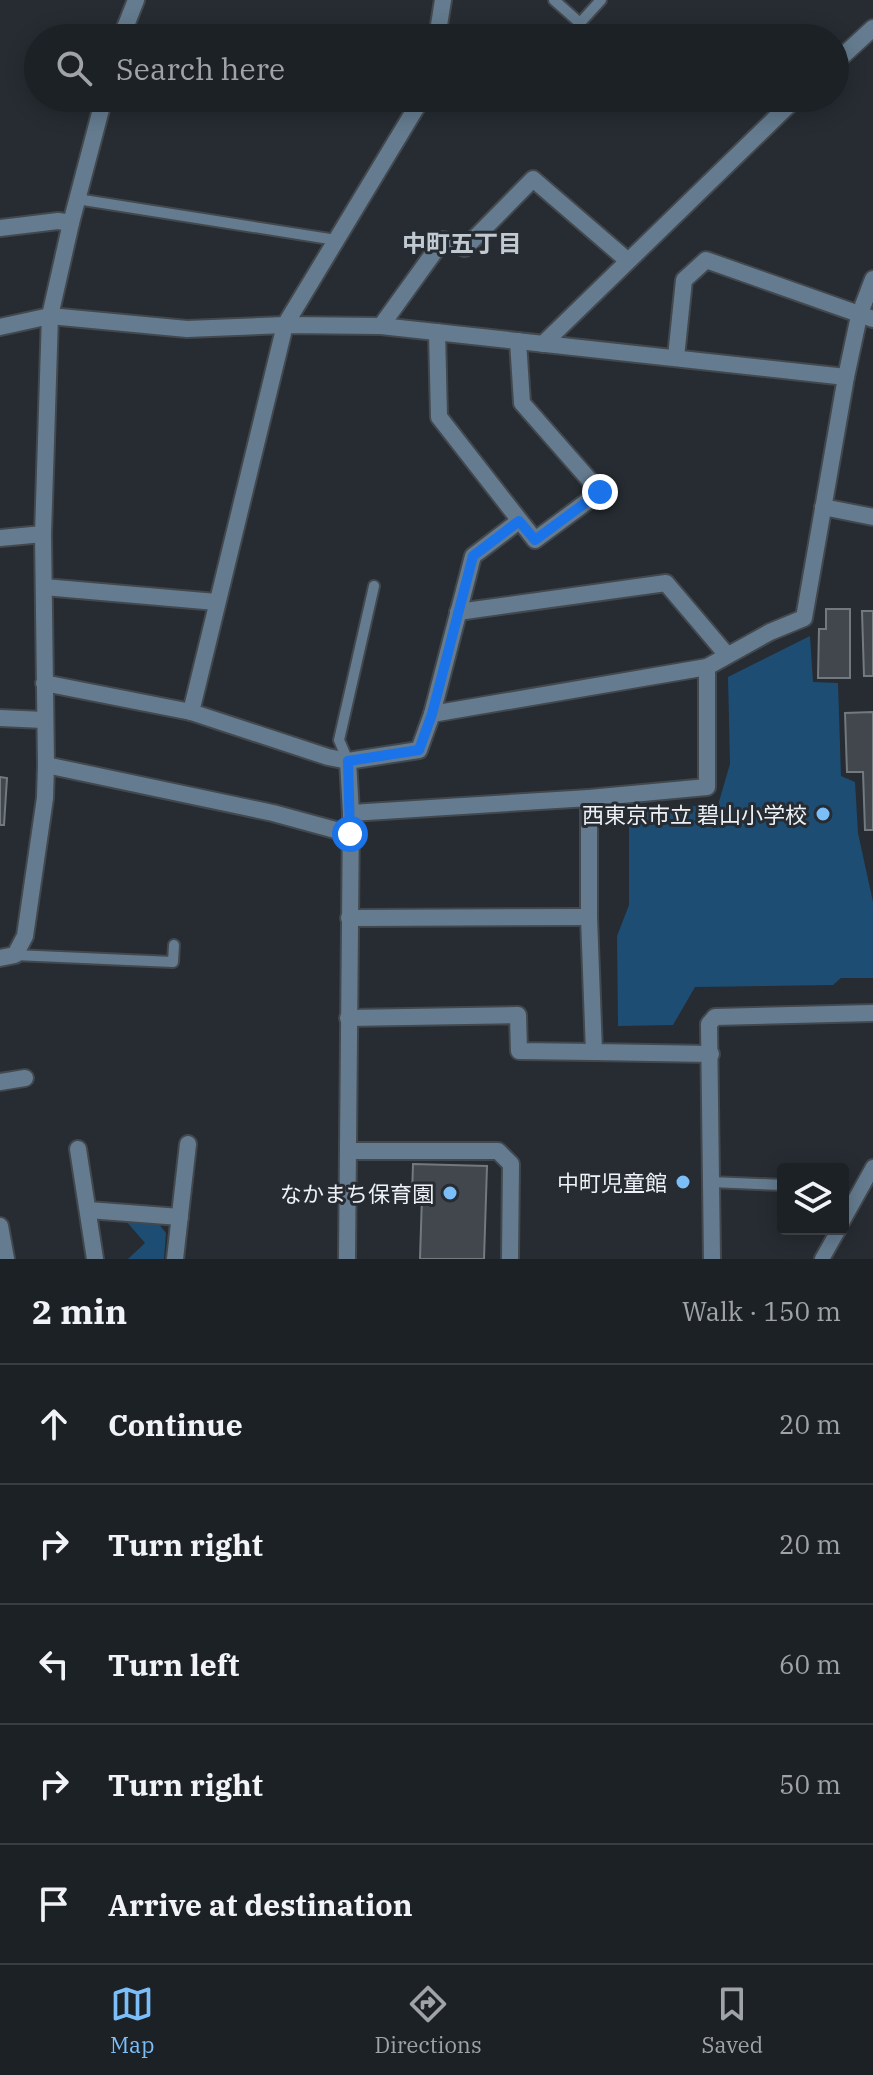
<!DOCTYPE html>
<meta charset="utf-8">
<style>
body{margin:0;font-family:"IBM Plex Serif","Noto Sans JP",serif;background:#25292e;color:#f1f3f6}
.controls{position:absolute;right:24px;bottom:24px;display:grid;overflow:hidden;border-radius:8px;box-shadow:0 4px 20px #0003}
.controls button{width:72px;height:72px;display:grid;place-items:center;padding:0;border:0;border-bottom:2px solid #3a3e43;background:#1c2126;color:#f1f3f6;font:40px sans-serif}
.stop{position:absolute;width:24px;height:24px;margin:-18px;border:6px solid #1a73e8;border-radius:50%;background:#fff}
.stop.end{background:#1a73e8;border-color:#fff;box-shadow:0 2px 8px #0008}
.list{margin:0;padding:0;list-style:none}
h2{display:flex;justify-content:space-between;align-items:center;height:104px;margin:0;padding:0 32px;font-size:34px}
h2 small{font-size:26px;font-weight:400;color:#a0a3a7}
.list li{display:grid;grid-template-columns:52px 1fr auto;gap:24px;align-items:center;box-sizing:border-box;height:120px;padding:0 32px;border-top:2px solid #3a3e43}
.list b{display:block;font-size:30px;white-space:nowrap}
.list em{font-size:26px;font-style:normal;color:#a0a3a7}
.icon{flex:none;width:44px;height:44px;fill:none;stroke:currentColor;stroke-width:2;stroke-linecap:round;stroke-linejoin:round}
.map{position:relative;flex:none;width:873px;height:1259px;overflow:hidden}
.search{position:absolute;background:#1c2126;box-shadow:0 4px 20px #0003;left:24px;right:24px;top:24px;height:88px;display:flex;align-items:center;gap:20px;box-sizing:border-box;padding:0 28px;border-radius:44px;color:#a0a3a7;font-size:30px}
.sheet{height:704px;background:#1c2126}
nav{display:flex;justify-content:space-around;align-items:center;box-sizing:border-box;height:112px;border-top:2px solid #3a3e43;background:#1c2126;font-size:22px;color:#a0a3a7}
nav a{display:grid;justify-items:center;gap:4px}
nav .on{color:#7bbef8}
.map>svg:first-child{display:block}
</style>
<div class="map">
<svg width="873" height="1259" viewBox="0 0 873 1259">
<rect width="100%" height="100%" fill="#262c32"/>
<g fill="#1d4d73">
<polygon points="810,636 813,682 838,683 841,776 855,782 858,833 873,902 873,978 841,978 833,985 695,987 673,1025 618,1026 617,936 629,905 629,809 718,805 730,764 728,677"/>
<polygon points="126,1221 158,1223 166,1233 164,1259 128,1259 145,1243"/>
</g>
<g fill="#41474d" stroke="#72797f" stroke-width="2">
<polygon points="826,609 850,609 850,678 818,678 819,629 826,629"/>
<polygon points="862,611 873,611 873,676 864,676"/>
<polygon points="873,712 873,830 865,830 863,772 847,772 845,713"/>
<polygon points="0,777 7,778 4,825 0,825"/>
<polygon points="413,1164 487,1166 484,1259 420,1259 422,1196 412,1196"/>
</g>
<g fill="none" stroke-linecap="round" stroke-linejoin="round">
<defs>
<g id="service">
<polyline points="554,0 580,23 601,0"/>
<polyline points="77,199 336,240"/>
<polyline points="348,761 339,740 374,586"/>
<polyline points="15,955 173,962 174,945"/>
<polyline points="711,1182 783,1185"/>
</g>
<g id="pedestrian">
<polyline points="843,1221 873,1167"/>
<polyline points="822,1259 839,1229"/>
</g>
<g id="minor">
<polyline points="121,38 136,0"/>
<polyline points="437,38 443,0"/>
<polyline points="835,63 873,28"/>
<polyline points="422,98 285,325 191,712 328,757 348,761 419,750 432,714 707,667 770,632 804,618 846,377 859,316 873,279"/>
<polyline points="0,228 58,221 71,223"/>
<polyline points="381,326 443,240 465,248 533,179 627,260"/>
<polyline points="0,327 50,316 187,329 285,325 381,326 846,377"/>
<polyline points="437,332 439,417 535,540 600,492 522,403 518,341"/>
<polyline points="543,344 796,98"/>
<polyline points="676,357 684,280 706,260 873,319"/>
<polyline points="823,507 873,517"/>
<polyline points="0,538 43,534"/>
<polyline points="44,587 216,602"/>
<polyline points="458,612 666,583 727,655"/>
<polyline points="44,683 191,712"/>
<polyline points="432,714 473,556 519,521"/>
<polyline points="0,718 44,720"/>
<polyline points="46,765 273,813 350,834"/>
<polyline points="589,798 707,787 707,667"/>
<polyline points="351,813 589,798 589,917 594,1052 711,1054"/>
<polyline points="349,918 589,917"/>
<polyline points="0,958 15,955 25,936 45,798 46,765 43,534 50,316 71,223 104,98"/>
<polyline points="348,1018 518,1015 519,1051 594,1052"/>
<polyline points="0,1082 25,1078"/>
<polyline points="78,1149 95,1259"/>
<polyline points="348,1151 498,1151 511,1164 510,1259"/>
<polyline points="88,1210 180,1217"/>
<polyline points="0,1226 6,1259"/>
<polyline points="175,1259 188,1144"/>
<polyline points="347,1259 351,813 348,761"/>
<polyline points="712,1259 709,1024 715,1017 873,1013"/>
</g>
</defs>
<use href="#service" stroke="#42484d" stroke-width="14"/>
<use href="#pedestrian" stroke="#42484d" stroke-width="18"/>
<use href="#minor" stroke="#42484d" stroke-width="20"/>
<use href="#service" stroke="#657c90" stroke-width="10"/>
<use href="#pedestrian" stroke="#657c90" stroke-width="14"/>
<use href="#minor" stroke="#657c90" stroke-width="16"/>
</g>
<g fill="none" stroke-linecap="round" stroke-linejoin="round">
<polyline stroke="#1a73e8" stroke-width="10" points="350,834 348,761 419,750 432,714 473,556 519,521 535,540 600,492"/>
</g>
<g fill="#7bbef8" stroke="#262c32" stroke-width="3">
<circle cx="823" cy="814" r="8"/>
<circle cx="683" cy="1182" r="8"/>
<circle cx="450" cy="1193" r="8"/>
</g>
<g text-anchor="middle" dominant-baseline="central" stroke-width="6" stroke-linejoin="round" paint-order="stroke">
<g font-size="22" fill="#edf1f5" stroke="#262c32" text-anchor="end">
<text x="807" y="814">西東京市立 碧山小学校</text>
<text x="667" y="1182">中町児童館</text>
<text x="434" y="1193">なかまち保育園</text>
</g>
<g font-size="24" font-weight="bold" fill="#c2cad1" stroke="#262c32">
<text x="462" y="243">中町五丁目</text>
</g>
</g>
</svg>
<div class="controls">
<button><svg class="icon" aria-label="layers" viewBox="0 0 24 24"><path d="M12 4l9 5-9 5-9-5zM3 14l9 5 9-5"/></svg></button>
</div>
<div class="stop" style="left:350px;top:834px"></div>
<div class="stop end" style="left:600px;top:492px"></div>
<div class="search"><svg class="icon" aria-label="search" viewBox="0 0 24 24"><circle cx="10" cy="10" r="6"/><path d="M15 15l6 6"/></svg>Search here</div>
</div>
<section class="sheet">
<h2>2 min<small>Walk · 150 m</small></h2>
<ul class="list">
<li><svg class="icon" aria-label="ahead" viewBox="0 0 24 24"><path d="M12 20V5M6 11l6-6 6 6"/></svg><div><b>Continue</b></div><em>20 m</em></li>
<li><svg class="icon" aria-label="right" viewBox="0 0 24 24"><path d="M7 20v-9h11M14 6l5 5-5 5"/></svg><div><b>Turn right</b></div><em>20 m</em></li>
<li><svg class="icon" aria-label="left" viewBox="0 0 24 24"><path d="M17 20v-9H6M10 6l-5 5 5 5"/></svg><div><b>Turn left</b></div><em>60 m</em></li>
<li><svg class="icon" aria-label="right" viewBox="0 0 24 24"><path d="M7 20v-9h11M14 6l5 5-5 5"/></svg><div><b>Turn right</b></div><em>50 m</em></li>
<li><svg class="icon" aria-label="arrive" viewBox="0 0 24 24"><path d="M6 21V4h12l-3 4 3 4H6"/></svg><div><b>Arrive at destination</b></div></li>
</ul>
</section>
<nav>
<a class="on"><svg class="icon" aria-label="map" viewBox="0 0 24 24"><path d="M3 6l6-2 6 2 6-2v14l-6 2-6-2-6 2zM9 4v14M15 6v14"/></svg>Map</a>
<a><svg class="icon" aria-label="directions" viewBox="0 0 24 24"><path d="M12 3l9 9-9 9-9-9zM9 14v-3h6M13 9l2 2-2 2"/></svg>Directions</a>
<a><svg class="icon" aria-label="saved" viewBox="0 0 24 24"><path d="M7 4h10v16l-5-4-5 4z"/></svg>Saved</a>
</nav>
